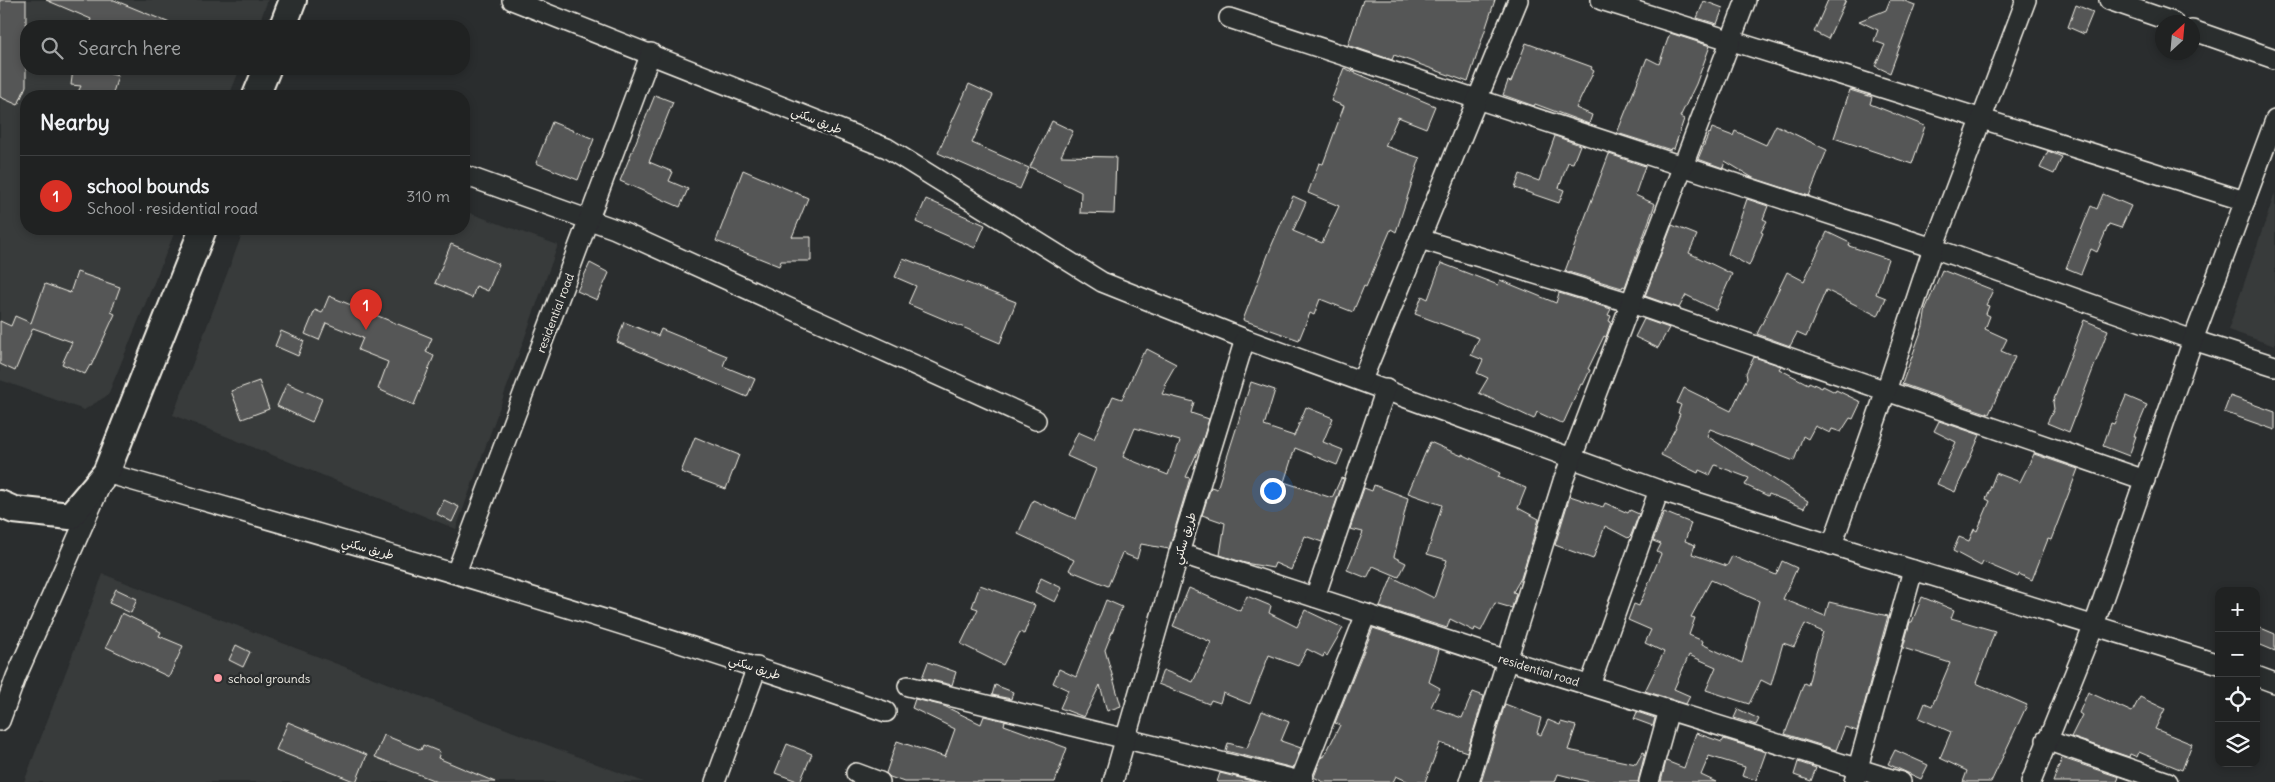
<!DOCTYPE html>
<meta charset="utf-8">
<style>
body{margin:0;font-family:Delius,"Playpen Sans Arabic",sans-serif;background:#282a2a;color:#f1f3f6}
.controls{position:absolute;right:15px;bottom:15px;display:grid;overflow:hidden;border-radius:10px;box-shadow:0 2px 8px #0003}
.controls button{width:45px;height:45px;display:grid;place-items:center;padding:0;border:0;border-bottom:1px solid #3d3f40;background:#202222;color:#f1f3f6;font:25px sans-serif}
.compass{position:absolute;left:2155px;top:15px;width:45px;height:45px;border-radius:50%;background:#202222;box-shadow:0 2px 8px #0003;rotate:26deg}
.you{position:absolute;left:1272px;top:490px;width:18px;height:18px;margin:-12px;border:4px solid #fff;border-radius:50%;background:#1a73e8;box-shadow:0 0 0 8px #1a73e833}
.badge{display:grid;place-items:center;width:32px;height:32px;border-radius:50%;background:#d93025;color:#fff;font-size:16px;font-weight:700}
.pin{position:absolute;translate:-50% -41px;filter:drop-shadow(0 1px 2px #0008)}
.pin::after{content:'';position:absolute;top:26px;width:18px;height:15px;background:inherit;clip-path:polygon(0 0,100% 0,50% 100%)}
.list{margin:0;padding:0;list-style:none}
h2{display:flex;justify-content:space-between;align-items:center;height:65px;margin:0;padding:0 20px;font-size:21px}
h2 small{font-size:16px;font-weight:400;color:#a2a4a5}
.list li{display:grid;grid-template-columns:32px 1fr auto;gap:15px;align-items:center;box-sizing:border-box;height:80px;padding:0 20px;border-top:1px solid #3d3f40}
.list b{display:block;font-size:19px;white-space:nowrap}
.list p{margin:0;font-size:16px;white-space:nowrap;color:#a2a4a5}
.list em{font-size:16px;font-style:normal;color:#a2a4a5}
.icon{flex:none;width:28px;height:28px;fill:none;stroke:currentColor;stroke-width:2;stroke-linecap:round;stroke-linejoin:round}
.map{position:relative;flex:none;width:2275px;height:782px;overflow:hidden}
.search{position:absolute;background:#202222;box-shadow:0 2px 8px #0003;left:20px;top:20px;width:450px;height:55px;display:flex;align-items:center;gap:12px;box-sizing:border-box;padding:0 18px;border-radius:20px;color:#a2a4a5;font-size:19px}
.panel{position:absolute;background:#202222;box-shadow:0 2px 8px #0003;left:20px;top:90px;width:450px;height:145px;border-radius:20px}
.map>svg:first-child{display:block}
</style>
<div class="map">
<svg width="2275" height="782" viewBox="0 0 2275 782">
<rect width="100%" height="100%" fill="#2a2d2e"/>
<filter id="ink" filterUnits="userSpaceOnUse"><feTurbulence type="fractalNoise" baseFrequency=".02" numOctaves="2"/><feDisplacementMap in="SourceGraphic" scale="10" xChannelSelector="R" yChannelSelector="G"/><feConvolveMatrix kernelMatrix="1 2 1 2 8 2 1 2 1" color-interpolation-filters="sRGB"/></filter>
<g filter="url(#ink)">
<g fill="#373a3a">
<polygon points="0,0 268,0 258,26 26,26 26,69 240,69 229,96 26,96 26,229 176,229 108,395 84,410 0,380"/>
<polygon points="2275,193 2275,346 2228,330"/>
<polygon points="464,211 558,245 456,529 173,415 244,229 464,229"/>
<polygon points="103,574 644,782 24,782"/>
</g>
<g fill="#555756" stroke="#f4f1e8" fill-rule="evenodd">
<polygon points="0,0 26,0 26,86 18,105 0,97"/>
<polygon points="46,0 114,0 177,26 88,26 91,19"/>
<polygon points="1363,0 1495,0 1468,82 1394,55 1392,60 1348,45"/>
<polygon points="1828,0 1846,0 1828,39 1814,32"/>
<polygon points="1890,0 1902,0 1915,5 1890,73 1875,66 1885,45 1874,41 1878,30 1859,21 1886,10"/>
<polygon points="1704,1 1723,8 1717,24 1697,18"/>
<polygon points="2076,5 2093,12 2084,34 2068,27"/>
<polygon points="1670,33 1710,46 1696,84 1680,117 1684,119 1674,149 1672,148 1671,150 1617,133 1647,58 1659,64"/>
<polygon points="1526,43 1592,67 1591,69 1594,71 1576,108 1592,115 1589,124 1535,104 1534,106 1503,95 1508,81 1511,82"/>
<polygon points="1344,68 1435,106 1426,128 1398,117 1385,146 1420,158 1396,232 1391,229 1366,287 1364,286 1353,312 1320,299 1314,315 1310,313 1299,340 1243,320 1271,247 1293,196 1306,202 1293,231 1322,243 1339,206 1308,193 1319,163 1323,164 1344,106 1331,101"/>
<polygon points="73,69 89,70 94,69 118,76 112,96 76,96 81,86 71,85"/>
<polygon points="969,84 993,95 972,143 1029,168 1020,189 938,153"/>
<polygon points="1850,90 1872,97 1870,104 1925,126 1912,164 1834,138"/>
<polygon points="655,95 673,102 649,162 673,172 669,181 688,189 680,207 620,181"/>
<polygon points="1052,121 1073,131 1061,156 1116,157 1114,214 1080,213 1081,192 1030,167"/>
<polygon points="552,122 594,139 578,180 536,163"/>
<polygon points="1776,125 1827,150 1809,196 1753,178 1725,161 1723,168 1698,159 1709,133 1710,134 1712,128 1733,136 1735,131 1766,145"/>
<polygon points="1555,136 1580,145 1573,163 1568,162 1559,188 1564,190 1559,203 1515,188 1520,174 1539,181"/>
<polygon points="2048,151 2062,157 2054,174 2040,168"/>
<polygon points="1609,154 1645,166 1635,195 1655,204 1625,287 1623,286 1622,288 1565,271"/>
<polygon points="743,170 808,198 792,237 811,237 811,261 781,261 779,266 716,241"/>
<polygon points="2103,194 2131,206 2121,228 2109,224 2097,252 2091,249 2081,274 2066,268 2091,206 2097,209"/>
<polygon points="926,199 985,225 975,248 916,222"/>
<polygon points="1747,199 1768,206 1763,219 1767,221 1761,232 1763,233 1749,266 1728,254"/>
<polygon points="1672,225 1697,235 1689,253 1732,274 1716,310 1686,295 1679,308 1645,296"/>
<polygon points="1827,232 1850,243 1849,246 1888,259 1876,294 1886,298 1878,316 1826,290 1806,337 1797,333 1790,346 1757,334 1787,272 1804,281"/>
<polygon points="451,244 499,264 488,291 476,286 472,298 435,283"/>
<polygon points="903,258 1016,302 1000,343 908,304 916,286 895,277"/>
<polygon points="590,263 609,273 597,300 577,291"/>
<polygon points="1441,263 1498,285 1500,280 1556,303 1559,293 1611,309 1608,315 1611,316 1609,321 1611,322 1606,337 1604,336 1588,369 1590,370 1583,385 1581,384 1563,424 1537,412 1534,419 1479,393 1488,378 1477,373 1483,360 1471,355 1479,338 1415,314 1422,296 1428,299"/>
<polygon points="1942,270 1993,290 1986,305 1989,306 1986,314 1990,316 1985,329 2007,339 2001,351 2015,357 1989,414 1902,384 1923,326 1926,308"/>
<polygon points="77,272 120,287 111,312 115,314 91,366 90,365 85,374 62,364 72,342 33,328 15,371 0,364 0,321 11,326 15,316 31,323 45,284 70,293"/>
<polygon points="329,296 432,338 426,352 434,356 414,405 378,389 388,362 358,350 363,338 326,323 319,340 305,334 315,310 322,313"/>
<polygon points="1644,319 1669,328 1658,348 1635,337"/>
<polygon points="2084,320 2108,330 2069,432 2047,423 2054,409 2053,402"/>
<polygon points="624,322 658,336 661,329 727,356 723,366 755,379 747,397 617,342"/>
<polygon points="281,331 304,341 298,356 275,346"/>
<path d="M1147,349l29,15 -12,21 2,1 -4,8 32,8 -3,11 18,6 -7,23 -16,35 4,1 -21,71 -28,-5 -4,15 -15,-6 -14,33 -39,-16 5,-10 -56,-26 15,-34 43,19 20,-50 -29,-13 11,-24 16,7 19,-43 9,3 21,-46h2zM1135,428l45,13 -12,34 -45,-18z"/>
<polygon points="1754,357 1781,366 1779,369 1808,384 1809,382 1822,388 1823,386 1835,392 1836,390 1861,402 1853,419 1850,418 1841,432 1832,429 1830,433 1815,426 1808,439 1803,436 1794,461 1710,429 1707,436 1808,501 1804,508 1769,494 1768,496 1745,485 1749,478 1715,465 1710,475 1699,470 1698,473 1661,455 1676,427 1675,426 1680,414 1678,413 1681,405 1677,403 1684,388 1731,411 1747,378 1746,373"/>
<polygon points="259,381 269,409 242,419 231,391"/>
<polygon points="1251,382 1275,390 1264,426 1294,436 1306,407 1333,418 1323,442 1343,450 1337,465 1295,448 1284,482 1332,498 1341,478 1344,479 1322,542 1305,536 1291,570 1275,563 1273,568 1245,563 1220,555 1225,523 1202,515 1211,487 1217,489"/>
<polygon points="287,383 322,399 312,422 277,406"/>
<polygon points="2126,396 2147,405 2134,436 2136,436 2129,456 2103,446 2111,423 2114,424"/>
<polygon points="2230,396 2275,412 2275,430 2224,412"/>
<polygon points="1939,421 1980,435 1955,492 1937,484 1956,442 1934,431"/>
<polygon points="695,437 739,455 726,489 681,472"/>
<polygon points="1430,442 1462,456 1462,454 1500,473 1498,477 1526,488 1518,508 1539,519 1521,578 1513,592 1516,593 1512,608 1495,603 1481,631 1475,628 1474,631 1450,619 1447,628 1380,607 1392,577 1434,598 1447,560 1427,554 1442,505 1408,493"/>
<polygon points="2034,454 2078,469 2051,540 2048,539 2032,580 2019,574 2018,577 1983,562 1981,566 1953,551 1959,537 1969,541 1974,529 1977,531 1990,501 1986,499 1996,473 2020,482"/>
<polygon points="1374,485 1408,498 1394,557 1406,563 1399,577 1373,566 1367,578 1347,570 1363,532 1350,529 1364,488 1372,491"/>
<polygon points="1570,496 1603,507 1605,503 1628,513 1630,510 1639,514 1631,535 1628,538 1605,526 1593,559 1555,545"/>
<polygon points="444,500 459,507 452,522 437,514"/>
<path d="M1664,512l27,11 -6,18 10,4 -3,9 35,12 5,-10 44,19 6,-14 15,7 -14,31 42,17 4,-14 59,14 -31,115 -12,-4 -9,23 -51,-16 19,-51 4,2 8,-32 7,-21 -18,-8 -11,23 -11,-4 -12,42 -10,-5 -12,24 -43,-14 10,-23 -27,-12 -15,34 16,7 -4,8 -41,-13 19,-39 -19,-9 6,-13 -23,-10 6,-16 5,2 22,-52 -4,-2 4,-8 -8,-3zM1711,580l48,21 -17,62 -40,-19 1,-3 -14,-6 6,-17 -4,-1z"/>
<polygon points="1041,578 1062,588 1055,602 1035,592"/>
<polygon points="980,585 1035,605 1024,634 1020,632 1003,665 961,644 978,609 972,607"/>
<polygon points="1189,588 1240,611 1247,596 1271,606 1269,613 1297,627 1305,610 1343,628 1327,656 1324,654 1323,657 1307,649 1298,666 1269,655 1250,704 1223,693 1220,703 1211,700 1209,704 1158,684 1163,670 1193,682 1211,642 1173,626"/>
<polygon points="116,589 137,599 131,613 109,603"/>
<polygon points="1922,597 1954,610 1951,618 1995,631 1976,683 2027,705 1991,782 1963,782 1967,771 1940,758 1951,732 1919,718 1925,703 1932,706 1950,663 1903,648 1910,622 1912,622"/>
<polygon points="1106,600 1122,607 1105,650 1121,706 1107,711 1100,685 1084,717 1060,708 1068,690 1053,683 1059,669 1076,677"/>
<polygon points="122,613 161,632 159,636 183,646 169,677 106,647"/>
<polygon points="2256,626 2275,634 2275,651 2256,643"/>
<polygon points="1373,628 1439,650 1429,682 1440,688 1431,707 1462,718 1473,692 1484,696 1467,752 1440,743 1425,782 1409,782 1396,776 1393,782 1323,782 1314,777 1322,756 1324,757 1340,725 1335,723"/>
<polygon points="236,645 250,652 243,667 229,660"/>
<polygon points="928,662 956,672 952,685 922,678"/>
<polygon points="995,685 1013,692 1011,699 992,695"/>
<polygon points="2088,692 2132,712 2140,697 2165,709 2155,729 2192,744 2182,770 2139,752 2137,757 2130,754 2129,757 2071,737 2082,715 2079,713"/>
<polygon points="915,699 944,706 981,724 984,716 1005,721 1004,725 1067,748 1055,782 904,782 890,777 886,773 897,741 945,757 955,729 912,708"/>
<polygon points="1505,704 1541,718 1537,733 1541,735 1548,720 1560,725 1561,722 1576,726 1568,750 1636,764 1643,752 1645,753 1638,782 1590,782 1558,774 1555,782 1481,782"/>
<polygon points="1738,709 1759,719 1756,725 1734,718"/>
<polygon points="1262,711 1289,722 1281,741 1301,748 1293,768 1226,751 1228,743 1247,748"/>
<polygon points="1637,712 1655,718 1653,726 1634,719"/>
<polygon points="288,722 367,755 356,782 276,750"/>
<polygon points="1696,733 1722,742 1724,739 1766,752 1756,780 1742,776 1745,767 1709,756 1701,775 1716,782 1661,782 1666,761 1684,768"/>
<polygon points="384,735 421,750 423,745 440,752 438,758 495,782 438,782 375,757"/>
<polygon points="787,744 812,754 800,782 775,773"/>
<polygon points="1895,750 1928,765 1921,779 1888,764"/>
<polygon points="2062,758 2119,777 2117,782 2053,782"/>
<polygon points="1798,762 1816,768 1811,781 1794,775"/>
<polygon points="1220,773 1256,782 1217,782"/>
</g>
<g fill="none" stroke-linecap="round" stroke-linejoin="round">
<defs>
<g id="street">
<polyline points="512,0 887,148 1102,282 1245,339 1659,490 1832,545 2219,664"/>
<polyline points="1601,0 2245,201"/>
<polyline points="2109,0 2173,22"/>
<polyline points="1229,18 1933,248 2193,340 2275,366"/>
<polyline points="2192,30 2275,59"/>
<polyline points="464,175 615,229 1036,420"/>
<polyline points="1420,239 1631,303 2145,480"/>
<polyline points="1362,380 1518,0"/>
<polyline points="1832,545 1886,391 1933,248 2026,0"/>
<polyline points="1179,553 1507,660 1901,782"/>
<polyline points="456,573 651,53"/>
<polyline points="1315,597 1386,389"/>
<polyline points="2256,676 2275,683"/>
<polyline points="1590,685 1659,490"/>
<polyline points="908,686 1304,782"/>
<path d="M0,721l16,-44 90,-204c261,74 523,149 780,239"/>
<polyline points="2046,740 2168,782"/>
<polyline points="856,773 880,782"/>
<polyline points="1300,781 1366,614"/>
<polyline points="715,782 757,667"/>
<polyline points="1113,782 1179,553 1245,339"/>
<polyline points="1469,782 1563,481 1746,0"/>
<polyline points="1649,782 1669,710"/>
<polyline points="1854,782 1913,570"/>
<polyline points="2031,782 2094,625 2193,340 2275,120"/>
</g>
<g id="secondary">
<polyline points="283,26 293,0"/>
<polyline points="256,96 267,69"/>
<polyline points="0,504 14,510 70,516 106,473 203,229"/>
</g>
</defs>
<use href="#street" stroke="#f4f1e8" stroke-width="22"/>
<use href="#secondary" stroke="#f4f1e8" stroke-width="30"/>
<use href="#street" stroke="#2a2d2e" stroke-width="19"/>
<use href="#secondary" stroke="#2a2d2e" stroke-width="26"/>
</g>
</g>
<circle fill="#ff9aa2" stroke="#2a2d2e" stroke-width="2" cx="218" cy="678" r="5"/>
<g text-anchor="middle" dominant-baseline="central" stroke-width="5" stroke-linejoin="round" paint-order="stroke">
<g font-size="12" fill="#f4f1e8" stroke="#2a2d2e">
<text transform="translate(817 120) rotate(22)">طريق سكني</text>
<text transform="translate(555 313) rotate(-69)">residential road</text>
<text transform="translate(1184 538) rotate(-73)">طريق سكني</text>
<text transform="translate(368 548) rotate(16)">طريق سكني</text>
<text transform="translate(755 667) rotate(18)">طريق سكني</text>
<text transform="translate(1539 670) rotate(17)">residential road</text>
</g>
<g font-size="12" fill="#f4f1e8" stroke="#2a2d2e" text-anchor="start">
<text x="228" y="678">school grounds</text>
</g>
</g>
</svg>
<div class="controls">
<button>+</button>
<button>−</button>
<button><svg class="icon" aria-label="locate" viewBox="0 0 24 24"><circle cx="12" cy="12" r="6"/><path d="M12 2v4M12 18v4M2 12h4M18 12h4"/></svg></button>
<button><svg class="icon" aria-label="layers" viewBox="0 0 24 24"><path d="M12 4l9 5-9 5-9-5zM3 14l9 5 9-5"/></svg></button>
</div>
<svg class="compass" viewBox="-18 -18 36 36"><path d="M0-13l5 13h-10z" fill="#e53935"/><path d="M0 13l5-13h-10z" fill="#a2a4a5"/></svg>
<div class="you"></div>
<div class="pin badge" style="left:366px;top:330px">1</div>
<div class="search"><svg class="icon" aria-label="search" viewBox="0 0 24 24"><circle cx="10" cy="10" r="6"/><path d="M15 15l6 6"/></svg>Search here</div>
<section class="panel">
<h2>Nearby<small></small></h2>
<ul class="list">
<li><span class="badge">1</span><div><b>school bounds</b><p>School · residential road</p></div><em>310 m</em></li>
</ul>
</section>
</div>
